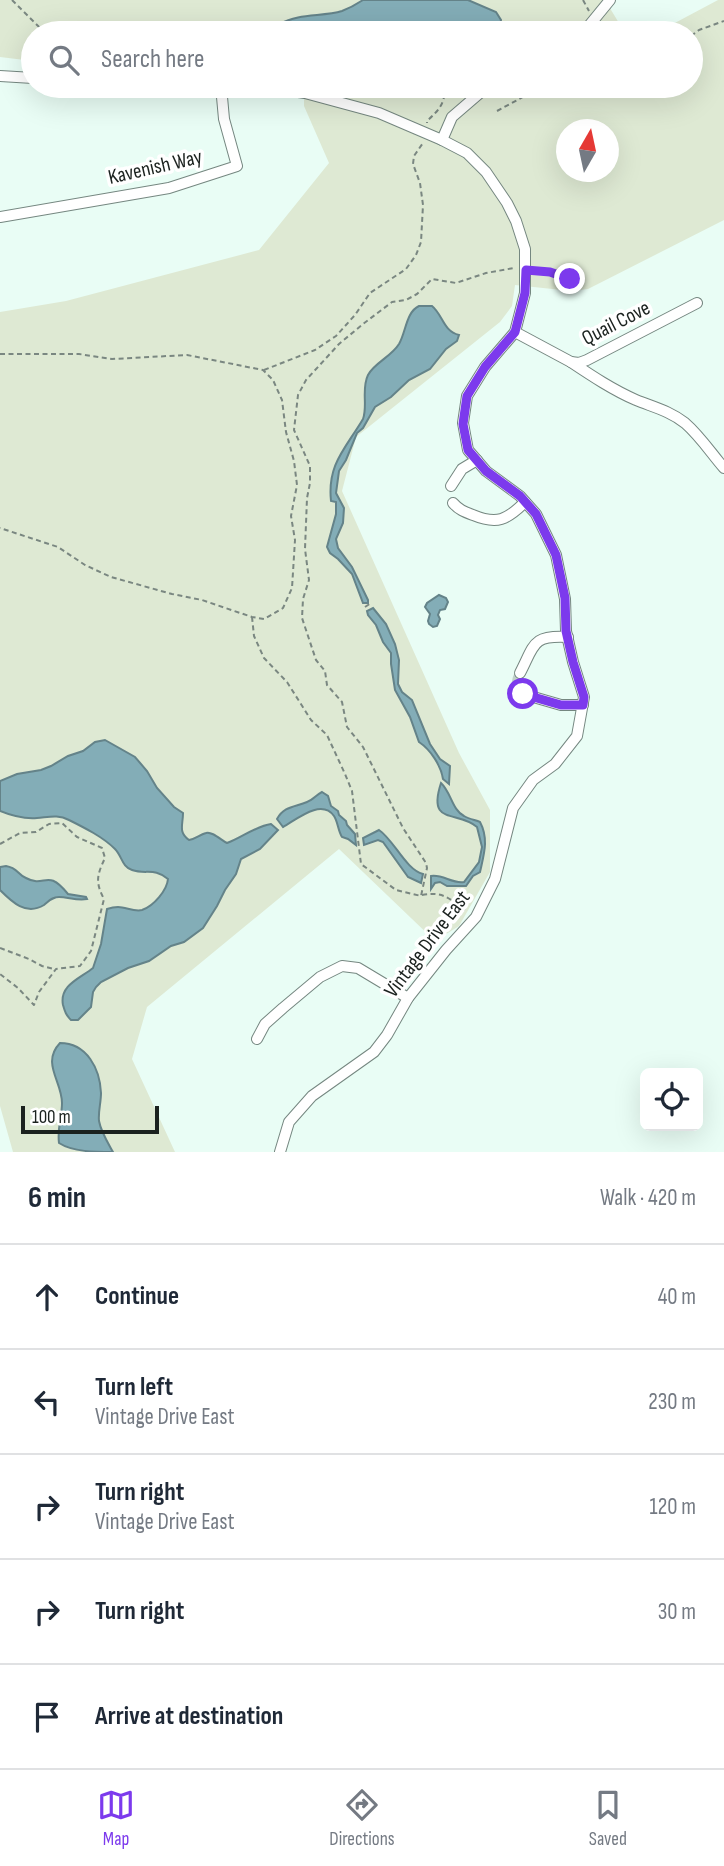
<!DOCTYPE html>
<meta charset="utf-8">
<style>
body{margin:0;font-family:"Sofia Sans Condensed",sans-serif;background:#f6f6f7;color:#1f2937}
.controls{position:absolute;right:21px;bottom:21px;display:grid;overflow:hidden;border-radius:10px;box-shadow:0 7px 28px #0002}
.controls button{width:63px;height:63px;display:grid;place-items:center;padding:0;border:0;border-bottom:2px solid #e0e1e3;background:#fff;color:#1f2937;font:35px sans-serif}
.compass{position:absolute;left:556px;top:119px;width:63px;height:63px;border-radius:50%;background:#fff;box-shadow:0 7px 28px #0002;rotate:9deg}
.scale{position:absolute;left:21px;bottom:18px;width:138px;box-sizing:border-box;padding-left:7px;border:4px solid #1b221f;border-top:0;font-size:19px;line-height:24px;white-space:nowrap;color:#1b221f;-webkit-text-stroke:5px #fff;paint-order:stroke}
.stop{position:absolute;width:21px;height:21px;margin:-16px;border:5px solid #7c3aed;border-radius:50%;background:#fff}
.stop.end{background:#7c3aed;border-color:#fff;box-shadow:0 2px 7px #0008}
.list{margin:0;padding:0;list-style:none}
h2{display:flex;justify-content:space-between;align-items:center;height:91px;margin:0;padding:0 28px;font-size:30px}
h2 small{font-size:23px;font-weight:400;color:#747a83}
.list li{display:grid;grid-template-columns:46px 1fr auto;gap:21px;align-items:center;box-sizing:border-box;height:105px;padding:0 28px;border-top:2px solid #e0e1e3}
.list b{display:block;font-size:26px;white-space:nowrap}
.list p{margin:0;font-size:23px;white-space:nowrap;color:#747a83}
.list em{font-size:23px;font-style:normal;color:#747a83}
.icon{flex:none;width:38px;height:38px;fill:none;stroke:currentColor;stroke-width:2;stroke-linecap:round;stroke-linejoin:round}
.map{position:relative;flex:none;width:724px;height:1152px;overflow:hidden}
.search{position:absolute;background:#fff;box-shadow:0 7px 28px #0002;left:21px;right:21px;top:21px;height:77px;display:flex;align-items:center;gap:18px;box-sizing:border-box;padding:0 24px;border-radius:38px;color:#747a83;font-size:26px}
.sheet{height:616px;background:#fff}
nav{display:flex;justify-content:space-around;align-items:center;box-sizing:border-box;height:98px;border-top:2px solid #e0e1e3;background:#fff;font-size:19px;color:#747a83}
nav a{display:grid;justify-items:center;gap:4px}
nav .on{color:#7c3aed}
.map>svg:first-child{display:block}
</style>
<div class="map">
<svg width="724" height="1152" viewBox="0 0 724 1152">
<rect width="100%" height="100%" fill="#e9fdf5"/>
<g fill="#dee9d3" fill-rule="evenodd">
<polygon points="0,0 605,0 625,33 33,33 33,61 0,57"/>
<path d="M718,0h6v220l-136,69 -17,2 -56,-6 -3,21 -12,16 -144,115 -14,54 117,262 31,57v62l-31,54 -24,15 -96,-92 -192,158 -15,52 43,93h-162l-13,-46v-794l66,-11 193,-51 70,-87 -25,-57v-20h387v-53h-35zM566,130h42v42h-42z"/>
</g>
<g fill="#83adb7" stroke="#648389" stroke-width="2">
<path d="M363,0h105l28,12 5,8 -2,9 -5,4h-209l-6,-6 1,-3c19,-11 42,-7 62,-13 8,-3 15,-7 21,-11z"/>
<path d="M419,306h13c11,9 11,25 27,29l-2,6 -11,8 -16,20 -21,11 -18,17 -16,10 -12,21 -6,5 -11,27 -7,11 -3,22 8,15 -1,15 -7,16 2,9 14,19 16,33v3h-5l-11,-29 -14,-15 -8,-6 -3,-6 9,-33v-12l-5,-1c-4,-37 15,-53 32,-82 5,-13 -2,-30 5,-44 6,-12 23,-18 31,-31 7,-12 7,-32 20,-38z"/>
<polygon points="439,595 446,598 448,602 445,609 440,610 438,615 440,619 437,626 433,627 429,624 428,621 430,614 425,607 427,603"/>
<path d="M373,608l13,16 9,20 4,16 -1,24 4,8 10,8 18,44 10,15 10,7 -1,18 -6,-5c-2,-13 -12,-29 -24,-37l-9,-25 -15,-27 -4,-26v-11l-8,-11 -7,-17 -8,-10 -1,-4z"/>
<path d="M105,740l30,17 12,14 10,17 17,19 9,6c0,12 -5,19 6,27 7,-1 10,-5 17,-7 6,-2 15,7 21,10 14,-5 29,-17 44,-19l7,6 -18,19 -19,10 -5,15 -11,16 -8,16 -14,22 -19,14 -13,4 -22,15 -21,7 -27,14 -5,5 -3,5 -2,15 -13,13h-7c-5,-5 -6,-8 -8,-15 -4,-20 18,-27 30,-37l8,-24 6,-35c3,-1 8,-2 11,-2 8,0 16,5 24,3 12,-4 25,-20 26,-31 -14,-12 -22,-4 -36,-9 -10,-3 -10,-14 -17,-21 -12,-12 -30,-21 -46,-29 -11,-6 -20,-3 -32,-2 -13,1 -25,-2 -37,-7v-30l17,-7 24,-4 10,-4 17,-10 15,-5 12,-9z"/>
<path d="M441,783c10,9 11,27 23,33 5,3 11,4 16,6 9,17 4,32 0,50l-7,4 -7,10h-19l-7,-4 -5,1 -4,6v-13c12,-2 21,8 33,6l15,-20 3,-15 -5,-20c-20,-17 -50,-1 -36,-44z"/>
<path d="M322,792l6,4 3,10 7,5 1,4 7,6 1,4 8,9 1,11 -8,-6 -6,-2c-4,-6 -4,-15 -8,-21 -13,-18 -38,4 -51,11l-6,-8c7,-13 18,-12 30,-17 6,-2 9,-7 15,-10z"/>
<path d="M379,830c15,10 27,40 44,44l-2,9 -13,-6 -25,-35 -5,-2 -14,5 -1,-7z"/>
<path d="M6,866c12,2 11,8 20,12 20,11 20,-11 42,16l18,3 1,2c-10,2 -19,-2 -28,-2 -7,0 -10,4 -15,8 -18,11 -32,-3 -44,-15v-23z"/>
<path d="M60,1043c27,0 40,26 41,50 0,10 -3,19 -2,28 2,11 9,22 14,31 -18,0 -40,0 -54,-9 -2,-15 3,-26 3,-40 0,-22 -21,-40 -2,-60z"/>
</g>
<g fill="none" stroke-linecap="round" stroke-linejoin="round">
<path stroke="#c0d1ca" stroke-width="10" stroke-dasharray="10 5" stroke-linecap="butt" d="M520,673c-4,8 -6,17 3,21"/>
<defs>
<g id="minor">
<polyline points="583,33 610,0"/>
<polyline points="0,76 33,78"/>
<polyline points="258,86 305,93 379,113 442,140 467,153 486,172 507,203 516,221 525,249 525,293 515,332 485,367 467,396 463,423 468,450 486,471 520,496 536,514 556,555 565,599 566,631 573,662 584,697 577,736 555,764 533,780 513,808 495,879 476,917 446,950 408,998 387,1035 374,1052 312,1096 289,1122 280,1152"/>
<polyline points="442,140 452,117 488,86"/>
<polyline points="0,217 169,188 237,166 224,119 221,86"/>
<polyline points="515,332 571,362 579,363 587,360 697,303"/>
<path d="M571,362c21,14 42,28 65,38 17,7 34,11 49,23 15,13 26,30 39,45"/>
<polyline points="451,486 462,469 477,460"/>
<path d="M453,503c6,7 12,9 20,12 24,10 34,5 52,-13"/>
<path d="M520,673c15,-29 12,-38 48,-36"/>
<polyline points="523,694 561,705 583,705"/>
<polyline points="257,1039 265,1024 283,1008 320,977 342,966 358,968 408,998"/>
</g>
</defs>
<use href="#minor" stroke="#758780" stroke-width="12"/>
<g stroke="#7a8781" stroke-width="2" stroke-dasharray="5 3.5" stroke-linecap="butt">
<polyline points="12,0 45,33"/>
<polyline points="583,0 589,11"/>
<polyline points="691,36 699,30 724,21"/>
<path d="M383,86c17,3 37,7 52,0l9,2c2,15 -6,23 -17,33v2"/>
<polyline points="497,111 532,92 548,86"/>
<polyline points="534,271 550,272 570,279"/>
<polyline points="0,354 79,354 112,359 187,355 263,370 273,380 282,400 286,432 294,461 297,485 291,516 295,540 292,588 283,608 264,619 252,617 202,600 172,594 111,577 85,565 58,547 0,528"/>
<polyline points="264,370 315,350 336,336 355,315 370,293 406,269 416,255 421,242 423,205 420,183 413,164 414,156 423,143"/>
<polyline points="365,607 371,603"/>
<polyline points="252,617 254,636 264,658 287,682 311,720 327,735 345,774 352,791 361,864 396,890 421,896 427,868 426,863 403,828 363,747 347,727 342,702 327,685 325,671 316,660 302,618 303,599 309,580 305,549 307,498 310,483 310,466 294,430 298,395 306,380 339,344 363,324 392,302 406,300 417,294 432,279 456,283 486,273 514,268"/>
<path d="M0,844l20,-11 16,-1 13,-8 13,-1 15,14 25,11 3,10c-8,17 -10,24 -1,41l-13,52 -11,15 -24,3 -17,23 -5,13 -16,-17 -18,-14"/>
<path d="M422,895c22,-4 27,4 45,16"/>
<polyline points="0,948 29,959 42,966 54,969"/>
</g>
<use href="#minor" stroke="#fff" stroke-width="10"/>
</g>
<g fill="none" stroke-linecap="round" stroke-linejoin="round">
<polyline stroke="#7c3aed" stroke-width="9" points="523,694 561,705 583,705 584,697 573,662 566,631 565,598 556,555 536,514 520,496 486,471 468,450 463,424 467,396 485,367 515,332 525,293 526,270 550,272 570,279"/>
</g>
<g text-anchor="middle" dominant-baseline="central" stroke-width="7" stroke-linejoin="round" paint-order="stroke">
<g font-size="21" fill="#1b221f" stroke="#fff">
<text transform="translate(155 167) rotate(-13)">Kavenish Way</text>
<text transform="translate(616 323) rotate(-27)">Quail Cove</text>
<text transform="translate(427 944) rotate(-53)">Vintage Drive East</text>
</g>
</g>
</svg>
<div class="controls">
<button><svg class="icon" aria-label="locate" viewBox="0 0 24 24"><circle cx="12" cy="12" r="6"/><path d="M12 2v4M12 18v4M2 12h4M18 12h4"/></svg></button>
</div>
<svg class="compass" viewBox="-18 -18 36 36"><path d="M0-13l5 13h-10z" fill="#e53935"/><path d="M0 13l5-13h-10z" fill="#747a83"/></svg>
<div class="scale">100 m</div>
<div class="stop" style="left:523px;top:694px"></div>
<div class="stop end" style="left:570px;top:279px"></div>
<div class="search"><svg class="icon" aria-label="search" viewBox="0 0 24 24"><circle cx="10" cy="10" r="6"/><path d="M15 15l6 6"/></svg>Search here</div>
</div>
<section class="sheet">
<h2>6 min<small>Walk · 420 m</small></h2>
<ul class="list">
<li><svg class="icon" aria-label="ahead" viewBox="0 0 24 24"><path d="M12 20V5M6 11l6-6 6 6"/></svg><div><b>Continue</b></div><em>40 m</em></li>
<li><svg class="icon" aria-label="left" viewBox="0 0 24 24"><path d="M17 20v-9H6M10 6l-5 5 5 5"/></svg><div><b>Turn left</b><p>Vintage Drive East</p></div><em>230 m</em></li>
<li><svg class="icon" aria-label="right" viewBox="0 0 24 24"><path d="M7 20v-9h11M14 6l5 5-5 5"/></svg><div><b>Turn right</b><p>Vintage Drive East</p></div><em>120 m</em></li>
<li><svg class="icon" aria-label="right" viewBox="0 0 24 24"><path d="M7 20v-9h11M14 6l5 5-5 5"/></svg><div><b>Turn right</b></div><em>30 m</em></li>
<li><svg class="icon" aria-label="arrive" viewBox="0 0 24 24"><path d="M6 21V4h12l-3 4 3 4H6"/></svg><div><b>Arrive at destination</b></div></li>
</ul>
</section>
<nav>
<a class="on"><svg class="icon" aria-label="map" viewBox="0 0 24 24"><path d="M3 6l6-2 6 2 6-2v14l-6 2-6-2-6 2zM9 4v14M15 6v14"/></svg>Map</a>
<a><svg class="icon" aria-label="directions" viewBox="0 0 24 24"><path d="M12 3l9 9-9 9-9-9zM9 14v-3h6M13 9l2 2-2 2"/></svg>Directions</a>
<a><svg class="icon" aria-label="saved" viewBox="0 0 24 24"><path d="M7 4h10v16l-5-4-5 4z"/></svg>Saved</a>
</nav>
